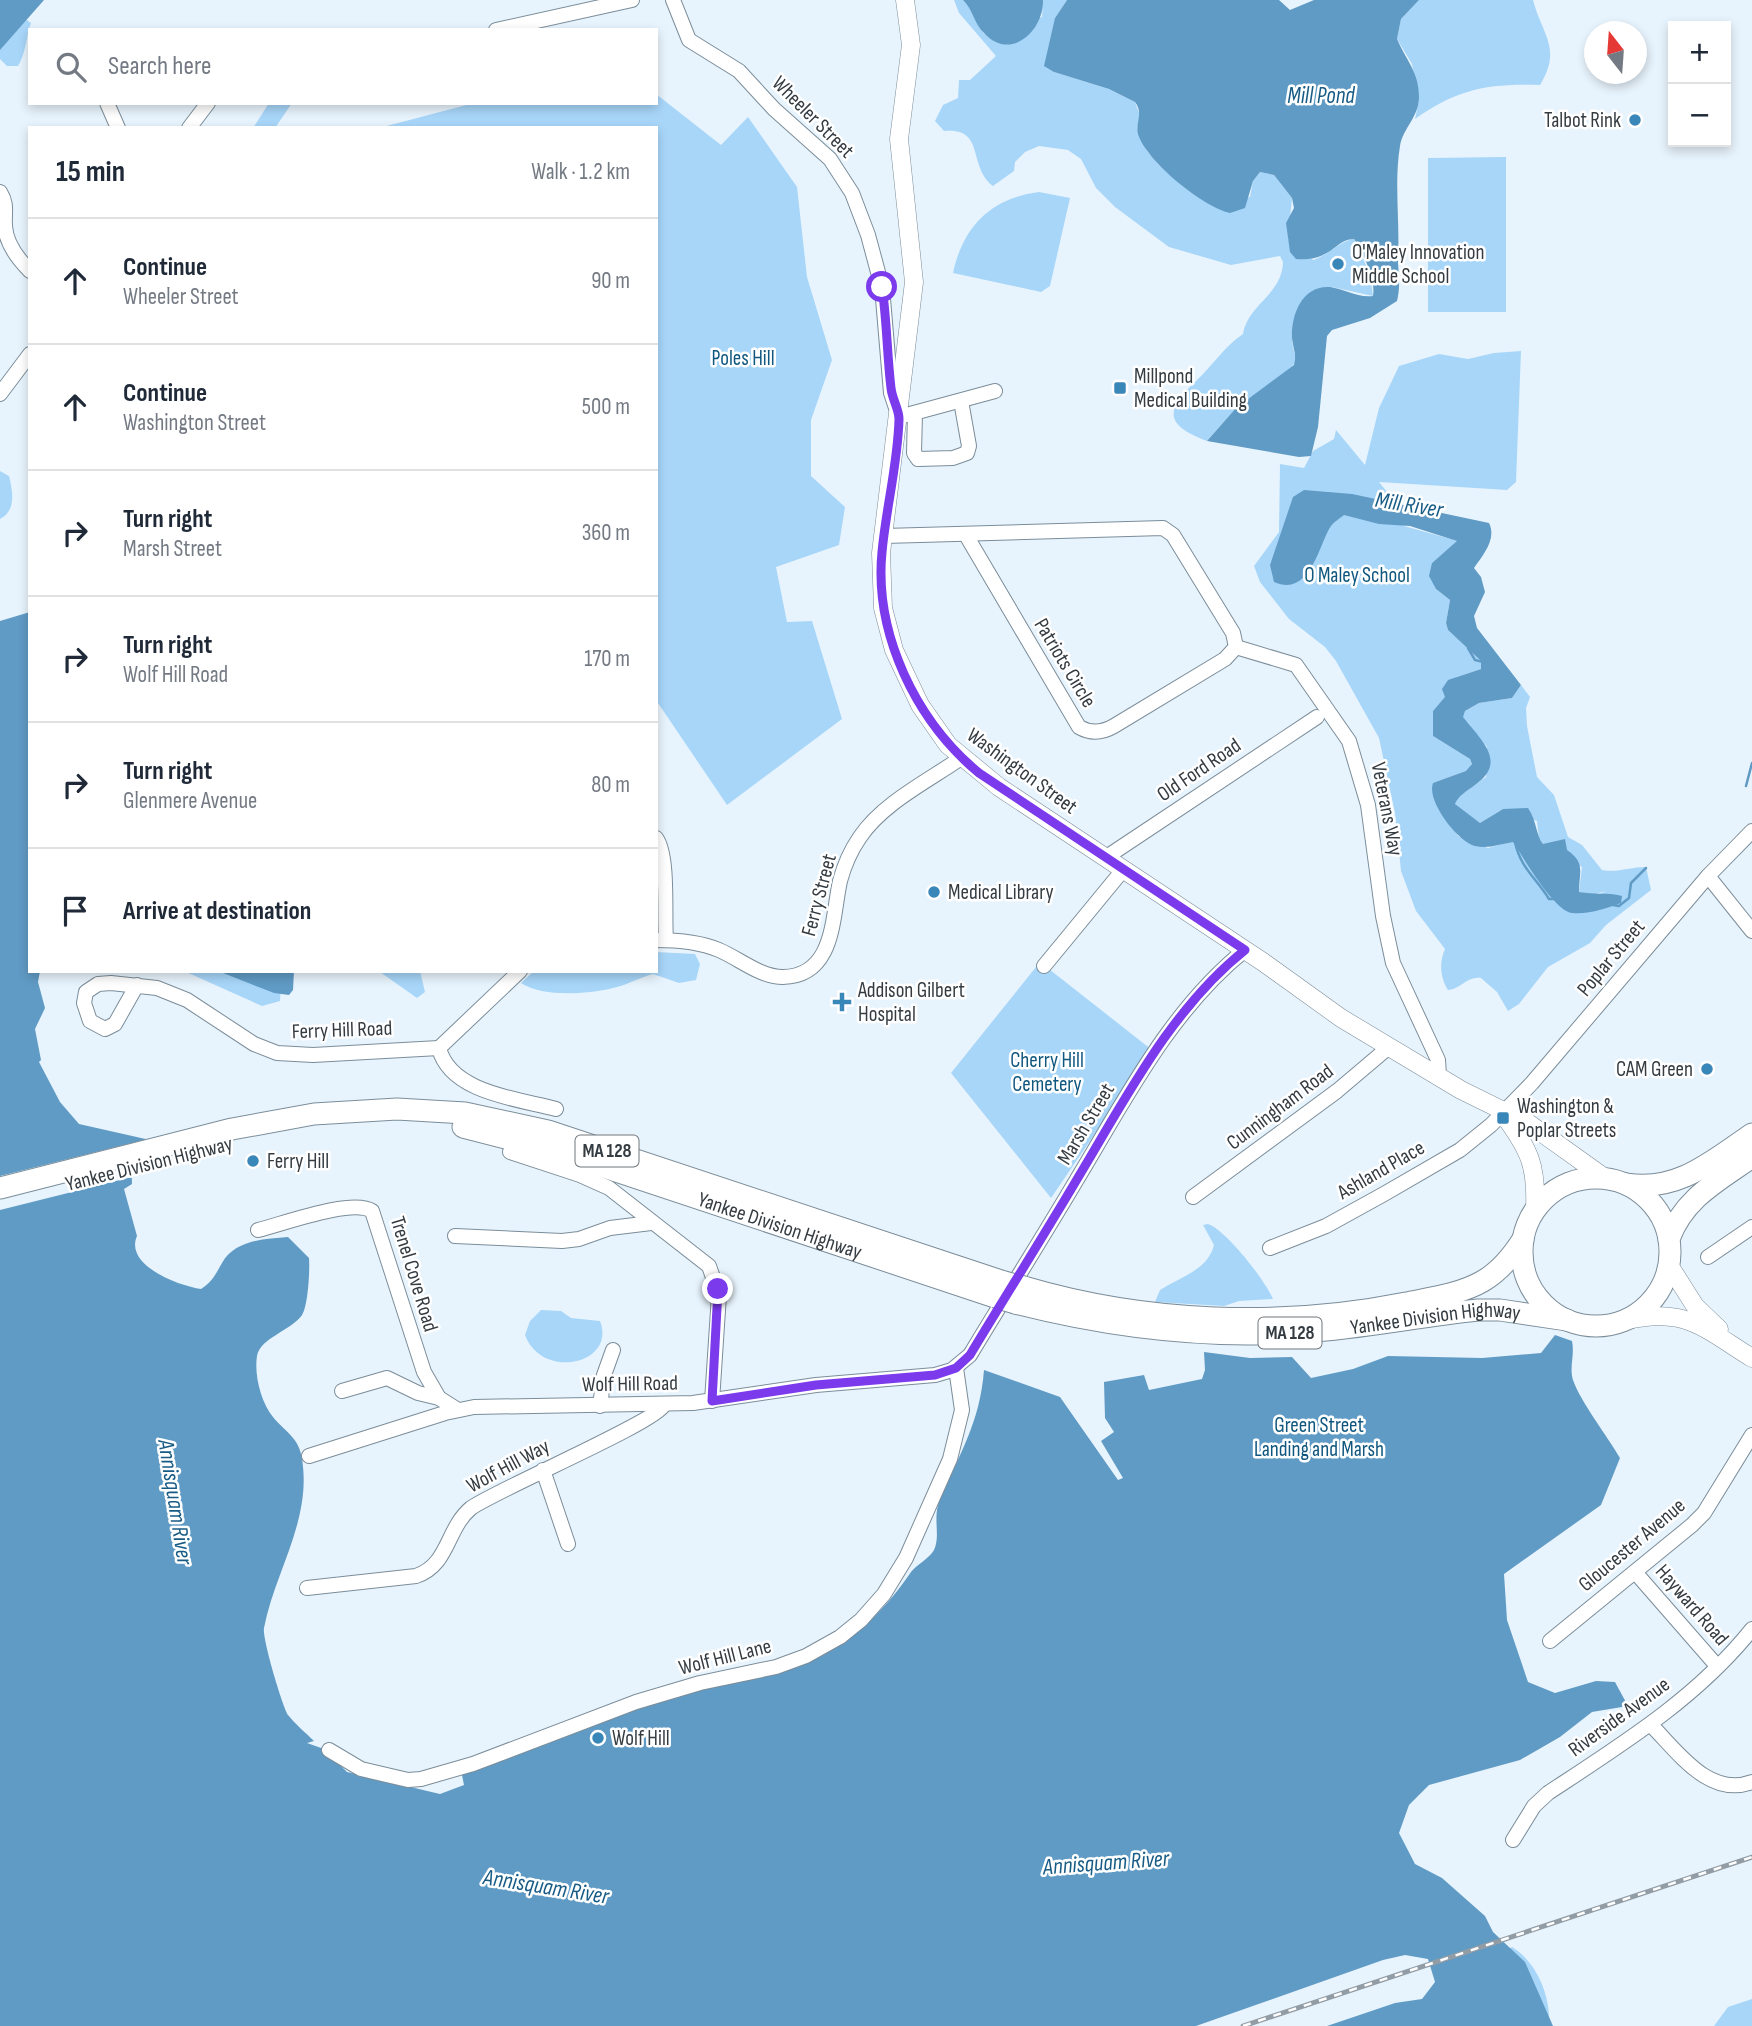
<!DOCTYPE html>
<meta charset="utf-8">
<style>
body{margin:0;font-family:"Sofia Sans Condensed",sans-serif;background:#f6f6f7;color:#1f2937}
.controls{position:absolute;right:21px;top:21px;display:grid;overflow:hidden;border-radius:0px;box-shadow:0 4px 10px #0003}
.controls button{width:63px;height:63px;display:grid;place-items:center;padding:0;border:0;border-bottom:2px solid #e0e1e3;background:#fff;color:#1f2937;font:35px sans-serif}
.compass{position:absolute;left:1584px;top:21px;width:63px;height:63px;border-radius:50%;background:#fff;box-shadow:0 4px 10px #0003;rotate:343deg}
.stop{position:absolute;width:21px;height:21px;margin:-16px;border:5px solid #7c3aed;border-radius:50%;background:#fff}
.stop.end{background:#7c3aed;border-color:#fff;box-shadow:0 2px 7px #0008}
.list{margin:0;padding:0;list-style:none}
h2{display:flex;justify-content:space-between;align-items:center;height:91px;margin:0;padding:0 28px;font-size:30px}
h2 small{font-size:23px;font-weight:400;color:#747a83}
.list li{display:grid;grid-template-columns:46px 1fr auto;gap:21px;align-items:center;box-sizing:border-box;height:126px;padding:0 28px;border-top:2px solid #e0e1e3}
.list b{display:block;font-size:26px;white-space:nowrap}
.list p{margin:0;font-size:23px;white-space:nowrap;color:#747a83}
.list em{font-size:23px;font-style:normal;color:#747a83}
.icon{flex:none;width:38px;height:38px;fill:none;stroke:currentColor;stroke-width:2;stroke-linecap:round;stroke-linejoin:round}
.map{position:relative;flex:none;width:1752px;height:2026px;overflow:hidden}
.search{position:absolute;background:#fff;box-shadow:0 4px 10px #0003;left:28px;top:28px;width:630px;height:77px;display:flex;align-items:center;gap:18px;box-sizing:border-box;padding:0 24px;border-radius:0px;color:#747a83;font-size:26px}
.panel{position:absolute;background:#fff;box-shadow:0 4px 10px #0003;left:28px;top:126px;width:630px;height:847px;border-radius:0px}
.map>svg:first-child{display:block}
</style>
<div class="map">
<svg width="1752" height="2026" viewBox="0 0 1752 2026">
<rect width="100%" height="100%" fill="#e8f4fd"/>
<g fill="#a8d6f9">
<path d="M0,0l31,23c-5,14 -5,30 -13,43h-11l-7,-7z"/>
<path d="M954,0h9l7,6 14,28 58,-17 1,-17h24l-12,18 -1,54 55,17 26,13 6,16 -4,10 10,23 12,14 38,31 10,5 43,-4 3,-16 7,-9 14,3 18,23 -4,41 25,21c14,-4 30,-21 41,-21l16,35 3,22 -41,-9 -40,54 4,21 -15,16 -45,30 -29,33c-42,-16 -43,-30 -11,-60 17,-16 28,-34 47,-47 5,-30 39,-39 40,-72l-3,-6 -49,9 -62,-18 -54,-40 -19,-19 -15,-29 -13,-9 -29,-4 -14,6 -10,10 -1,9 -21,15c-26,-20 -7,-59 -49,-55l-9,-10 8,-16 15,-7 1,-18h11l26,-24 -37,-43z"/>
<path d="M1419,0h114c10,37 29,48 7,85 -51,-2 -83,4 -125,34l4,-19 -7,-36 -15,-25 4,-20z"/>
<polygon points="656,94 721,145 748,117 797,187 807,277 832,360 811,420 811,476 845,507 839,545 776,567 787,622 812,621 842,719 727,805 656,700 656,128 379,128 474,103 656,103"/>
<polygon points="269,103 292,103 275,128 253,128"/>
<polygon points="1506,157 1506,312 1428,312 1428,158"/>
<path d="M1039,192l31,6 -20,88 -9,6 -88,-19c10,-47 38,-75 86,-81z"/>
<path d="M1521,351l-5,131 -9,8 -128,-8 13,16 12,28 54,15 -26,22 4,26 14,11 -4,23 2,7 33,31v8l-24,8 -14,26 -10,8v25l37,23 2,5 -5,7 -33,12 4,26 15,17 5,10 30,12 25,-7 41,60 12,9 40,-19 -14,4 -13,-3 3,-25 -39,-23 -4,-5 -2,-18 -34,-12 -23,14 -21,-13 -4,-6 3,-7 28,-20 1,-30 -25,-30 3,-6 14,-8 33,-5 9,-13 9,12 -4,11 1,18 10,51 17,18 14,42 14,8 20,25c15,3 28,-3 44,-3l5,23 -45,35 -16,18 -42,24 -29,37 -11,7 -11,-19 -16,-14c-14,-2 -20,11 -33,12 -8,-12 -9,-28 -3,-41l-29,-38 -15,-40 -6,-58 -16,-75 -43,-77 -11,-14 -36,-28 -29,-37 -6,-16 25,-34 1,-68 24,4 9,-17 21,-12 2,-9 29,35 14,-57 20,-42 40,-12 29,5 26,-6z"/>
<path d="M0,471l9,5c4,16 7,35 -9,43z"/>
<path d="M656,952l39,2 5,10 -4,16 -17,3 -26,-9c-12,3 -24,10 -36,13 -25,7 -74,11 -96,-4l13,-12h122z"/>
<polygon points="1040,962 1152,1050 1051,1198 951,1073"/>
<polygon points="184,971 282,971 280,1001 262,1006"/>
<polygon points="420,971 425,992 417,998 380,972"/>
<path d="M1208,1224c18,6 57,56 65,75l-34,2 -15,5 -69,-4 5,-12c20,-13 48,-20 54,-45l-11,-20z"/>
<path d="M541,1310l20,1 10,7 29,3c17,43 -58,60 -75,14l5,-14z"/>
<path d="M1512,1947c25,15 39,50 37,79l-46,-74z"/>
<polygon points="1752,1999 1752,2026 1714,2026 1728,2007"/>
</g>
<g fill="#609bc5">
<polygon points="0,0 44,0 0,50"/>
<path d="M963,0h80c1,31 -33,62 -59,33 -10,-9 -11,-24 -21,-33z"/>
<path d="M1067,0h212l11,10 24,-10h105l-18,19 -4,20c9,21 22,33 22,58 0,20 -16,31 -19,49 -6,37 0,75 -2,112 0,16 3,27 -1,43l-27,17 -38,12 -5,6 -9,91 -7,29 -12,1 -92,-16 29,-33 58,-43c3,-10 -1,-17 -2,-27 -1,-23 10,-53 38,-51 15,2 27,11 43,9 3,-15 -10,-44 -19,-57 -19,0 -22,23 -58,20l-6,-7 -4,-29 8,-15 -2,-10 -18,-23 -14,-3 -7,9 -8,27 -15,5c-27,-6 -84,-52 -92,-79 -3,-12 6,-20 -3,-32l-26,-13 -55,-17 -10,-6 11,-48z"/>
<path d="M1304,490l48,4 137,29c8,16 -6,32 -15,45l7,9 4,15 -11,24 3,12 44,57 -9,13 -33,5 -14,8 -2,6c18,23 45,45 12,68 -8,6 -16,10 -20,19l25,19 23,-14 25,-1c9,13 8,28 15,36l22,-5 2,11c19,13 12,22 12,42 15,3 28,0 43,4l-1,7c-14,5 -33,12 -49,10 -19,-3 -48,-55 -59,-71 -13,2 -24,7 -38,4 -17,-4 -49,-45 -42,-63l33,-12 6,-7 -2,-5 -37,-23v-25l12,-14 -3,-8 6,-9 33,-11v-8l-33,-31 -2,-7 4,-23 -14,-11 -7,-13 3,-13 25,-22 -47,-15 -31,-2 -35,-9c-4,3 -10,7 -13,11 -12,17 -20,72 -57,56l-4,-17 23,-68z"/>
<path d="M30,612v359h10l-2,11 7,26 -10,21 6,31 -2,2 21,40 19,22 71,16 -19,10 1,34 -8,5 13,47c-13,30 43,50 64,53 12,-8 14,-14 21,-26 13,-23 42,-24 66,-26l21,21c1,12 -1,48 -7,57 -10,15 -42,23 -45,41 -3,19 4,46 16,61 12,15 26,20 29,42 10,61 -27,112 -38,169 -2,10 18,77 24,87 7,9 18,18 26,26l-7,2 17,6 23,23 93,22 24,-9 -2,-10c65,-26 131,-52 198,-75 108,-36 179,-22 251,-128 6,-8 18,-13 23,-22 7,-15 -2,-32 6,-51 20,-46 40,-77 44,-129l76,27 58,83 5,-2 -22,-37 13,-9 -9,-14 -1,-36 40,-7 5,15 53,-11 3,-9 -1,-18 46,6 42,-1 19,21 42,-9 35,-13 94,2 59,-5 14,-18 17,6c3,14 -3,26 1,39 7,21 35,57 47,78l-19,47 -97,69 3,46 21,62 27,11 41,-12 19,1 13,24 -36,6 -32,25 -40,23 -91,25 -20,20 -10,28 16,31 27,14 43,38 8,16 32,30 28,64h-226l68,-23 27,-4 13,-17 -7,-23 -23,-4 -22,5 -187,66h-1196v-1405z"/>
<polygon points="218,971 294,971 293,990 289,995 274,993"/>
</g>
<polygon fill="#e8f4fd" points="152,1138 153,1141 135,1150 136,1176 0,1210 0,1176"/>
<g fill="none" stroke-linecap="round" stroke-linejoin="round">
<g stroke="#609bc5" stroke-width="2.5">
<polyline points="1468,648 1475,660 1483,662"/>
<polyline points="1746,786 1752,763"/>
<path d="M1515,842c5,25 21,36 34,57h5"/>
<polyline points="1613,905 1619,906 1629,898 1631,883 1646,868"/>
</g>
<defs>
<g id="minor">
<polyline points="673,0 689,40 739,71 774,109 830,159 852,193 868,235 882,287 891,393 899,417 995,391"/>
<polyline points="496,30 632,0"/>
<polyline points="107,103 118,128"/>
<polyline points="189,128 208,103"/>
<path d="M0,192c8,13 4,20 5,34 1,18 13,33 25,45"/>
<polyline points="0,394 30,354"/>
<polyline points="915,413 914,453 918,459 953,458 967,453 969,446 961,401"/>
<path d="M966,535l113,192c12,7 23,6 35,-1l111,-67 11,-12"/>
<polyline points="884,536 1163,528 1173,535 1233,633 1236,647"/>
<polyline points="1236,647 1296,665 1349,741 1368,805 1383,916 1393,963 1438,1060 1439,1075"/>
<path d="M656,838c13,17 8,77 10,102"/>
<polyline points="1105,858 1317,717"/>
<polyline points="1708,876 1752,931"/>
<path d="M656,940c21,0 44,2 63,10 21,9 41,27 64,27 52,-1 49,-60 57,-96 4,-15 11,-31 20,-44 23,-34 68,-56 101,-79"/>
<polyline points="1044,966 1123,870"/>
<polyline points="137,985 115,1024 105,1029 90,1021 84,1003 86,992 98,984 111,983 157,988 187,1000 254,1044 277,1053 313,1055 439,1048"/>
<path d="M439,1048c11,45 80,51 117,61"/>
<polyline points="439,1048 520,971"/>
<polyline points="510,1152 580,1175 609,1188 709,1266 719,1295 712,1401"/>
<polyline points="1193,1197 1337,1091 1389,1047"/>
<path d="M258,1230c25,-6 94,-32 114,-19l52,161 15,26 19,12"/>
<polyline points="455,1236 562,1241 579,1239 610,1228 651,1223"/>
<polyline points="1270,1248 1326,1226 1384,1194 1460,1150 1491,1125 1532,1083 1708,876 1752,831"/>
<polyline points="1708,1257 1752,1227"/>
<polyline points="342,1391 387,1378 418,1393 439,1398"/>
<polyline points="600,1406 604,1375 613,1350"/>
<path d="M309,1456l136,-43 29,-6 219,-4 123,-18 119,-10 17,-5 18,-15c35,-58 71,-115 106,-174 49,-81 94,-171 169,-231"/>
<polyline points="543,1470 568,1544"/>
<polyline points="1635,1572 1717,1666"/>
<path d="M307,1588l109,-12c33,-11 30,-47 55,-68 29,-20 185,-86 193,-103"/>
<polyline points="1550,1641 1692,1525 1704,1513 1752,1435"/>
<path d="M1651,1725c27,27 58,73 101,57"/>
<polyline points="329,1750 361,1769 408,1780 421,1779 473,1764 636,1702 700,1683 776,1667 806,1656 840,1637 861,1620 884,1594 906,1558 950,1459 962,1410 956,1368"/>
<path d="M1513,1840l21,-34 14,-13c73,-48 149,-95 204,-164"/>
</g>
<g id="major">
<polyline points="905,0 911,45 899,139 914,282 881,553 883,608 894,650 920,705 948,745 999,787 1263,962 1341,1018 1461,1090 1528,1123 1605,1178"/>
<path d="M1502,1112c26,38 35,49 33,97"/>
<polyline points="1669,1265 1695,1306 1719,1329"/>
<path d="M1623,1321c62,-15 79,6 129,37"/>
</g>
<g id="highway">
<path id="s1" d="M463,1127l93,24 439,146"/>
<circle cx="1596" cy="1252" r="74"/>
<path d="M1627,1184c51,8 85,-23 125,-50"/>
<polyline points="0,1188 232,1129 314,1114 397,1109 465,1113 548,1131 1004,1282"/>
<path d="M1669,1239c15,-41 49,-58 83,-82"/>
<path d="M1024,1287c122,36 257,41 382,16 25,-5 55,-9 77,-22 17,-10 30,-26 40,-42"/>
<path id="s2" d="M1015,1303c94,24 192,36 289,29 59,-4 116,-16 174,-22h22l67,10"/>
</g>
</defs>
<use href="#minor" stroke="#7b8d9a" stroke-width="16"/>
<use href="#major" stroke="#7b8d9a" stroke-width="19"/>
<use href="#highway" stroke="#7b8d9a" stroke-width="23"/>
<use href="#minor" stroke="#fff" stroke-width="14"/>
<use href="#major" stroke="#fff" stroke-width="18"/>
<use href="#highway" stroke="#fff" stroke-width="21"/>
<defs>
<polyline id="rail" points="1243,2026 1752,1857"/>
</defs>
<use href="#rail" stroke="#929ca4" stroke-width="5"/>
<use href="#rail" stroke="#fff" stroke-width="2.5" stroke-dasharray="8" stroke-linecap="butt"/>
<defs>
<g id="highway-bridge">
<polyline points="1004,1282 1024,1287"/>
<polyline points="995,1297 1015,1303"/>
</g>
</defs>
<use href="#highway-bridge" stroke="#7b8d9a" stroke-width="23" stroke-linecap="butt"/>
<use href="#highway-bridge" stroke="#fff" stroke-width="21"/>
</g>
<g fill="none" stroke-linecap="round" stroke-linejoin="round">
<path stroke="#7c3aed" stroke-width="9" d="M718,1289l-6,112 104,-16 119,-10 21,-7 14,-13c35,-58 71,-115 106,-174 49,-81 94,-171 169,-231l-266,-177c-63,-52 -105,-139 -97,-221 4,-44 16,-89 17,-133 0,-10 -7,-20 -8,-31 -4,-33 -4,-67 -9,-101"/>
</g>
<g fill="#3986b9" stroke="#fff" stroke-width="2.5">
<circle cx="1635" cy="120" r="7"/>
<circle cx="1338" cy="264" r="7"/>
<rect x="1113" y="381" width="14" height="14" rx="3.5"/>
<circle cx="934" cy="892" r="7"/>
<path d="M838.5 991.5h7v7h7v7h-7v7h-7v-7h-7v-7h7z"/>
<circle cx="1707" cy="1069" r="7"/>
<rect x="1496" y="1111" width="14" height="14" rx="3.5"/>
<circle cx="253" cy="1161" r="7"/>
<circle cx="598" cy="1738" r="7"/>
</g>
<g text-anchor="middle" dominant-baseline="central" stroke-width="5" stroke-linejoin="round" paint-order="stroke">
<g fill="#fff" stroke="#71767b" stroke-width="2">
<rect x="575.5" y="1135.5" width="63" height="31" rx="5"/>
<rect x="1258.5" y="1317.5" width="63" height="31" rx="5"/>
</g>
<g font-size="19" font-weight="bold" fill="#343c42">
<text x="607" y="1151">MA 128</text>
<text x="1290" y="1333">MA 128</text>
</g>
<g font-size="21" fill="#343c42" stroke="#fff">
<text transform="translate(813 117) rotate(45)">Wheeler Street</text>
<text transform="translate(1065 663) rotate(59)">Patriots Circle</text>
<text transform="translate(1199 770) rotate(-34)">Old Ford Road</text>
<text transform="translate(1022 771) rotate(36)">Washington Street</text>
<text transform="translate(1387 809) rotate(79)">Veterans Way</text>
<text transform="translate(819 895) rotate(-75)">Ferry Street</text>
<text transform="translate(1611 958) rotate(-50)">Poplar Street</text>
<text transform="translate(342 1030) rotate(-2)">Ferry Hill Road</text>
<text transform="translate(1280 1107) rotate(-37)">Cunningham Road</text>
<text transform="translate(1086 1124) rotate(-59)">Marsh Street</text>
<text transform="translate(149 1164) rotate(-14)">Yankee Division Highway</text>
<text transform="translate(1381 1170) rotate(-30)">Ashland Place</text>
<text stroke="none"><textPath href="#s1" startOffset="332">Yankee Division Highway</textPath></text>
<text transform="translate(414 1274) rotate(73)">Trenel Cove Road</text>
<text stroke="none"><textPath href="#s2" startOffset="424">Yankee Division Highway</textPath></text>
<text transform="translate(630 1384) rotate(-1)">Wolf Hill Road</text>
<text transform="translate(508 1466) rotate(-28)">Wolf Hill Way</text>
<text transform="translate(1632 1545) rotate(-40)">Gloucester Avenue</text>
<text transform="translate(1692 1605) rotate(49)">Hayward Road</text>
<text transform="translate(725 1657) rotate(-14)">Wolf Hill Lane</text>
<text transform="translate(1619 1717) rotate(-36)">Riverside Avenue</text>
</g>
<g font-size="21" fill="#343c42" stroke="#fff" text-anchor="start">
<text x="1621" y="120" text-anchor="end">Talbot Rink</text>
<text x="1352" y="252">O'Maley Innovation<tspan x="1352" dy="24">Middle School</tspan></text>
<text x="1134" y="376">Millpond<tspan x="1134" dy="24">Medical Building</tspan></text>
<text x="948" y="892">Medical Library</text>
<text x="858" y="990">Addison Gilbert<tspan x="858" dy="24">Hospital</tspan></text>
<text x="1693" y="1069" text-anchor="end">CAM Green</text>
<text x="1517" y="1106">Washington &amp;<tspan x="1517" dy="24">Poplar Streets</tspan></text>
<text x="267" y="1161">Ferry Hill</text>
<text x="612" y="1738">Wolf Hill</text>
</g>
<g font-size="21" fill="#0f577f" stroke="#fff">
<text x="743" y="358">Poles Hill</text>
<text x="1357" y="575">O Maley School</text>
<text x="1047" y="1060">Cherry Hill<tspan x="1047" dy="24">Cemetery</tspan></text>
<text x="1319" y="1425">Green Street<tspan x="1319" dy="24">Landing and Marsh</tspan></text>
</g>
<g font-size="23" font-style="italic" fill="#185c86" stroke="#fff">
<text x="1321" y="96">Mill Pond</text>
<text transform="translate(1409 505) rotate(9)">Mill River</text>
<text transform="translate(175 1502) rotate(81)">Annisquam River</text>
<text transform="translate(1106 1863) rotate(-4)">Annisquam River</text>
<text transform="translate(546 1887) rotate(9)">Annisquam River</text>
</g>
</g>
</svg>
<div class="controls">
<button>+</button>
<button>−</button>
</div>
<svg class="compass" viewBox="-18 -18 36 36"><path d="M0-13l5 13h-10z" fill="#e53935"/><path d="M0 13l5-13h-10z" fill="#747a83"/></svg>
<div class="stop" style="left:882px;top:287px"></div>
<div class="stop end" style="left:718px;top:1289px"></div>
<div class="search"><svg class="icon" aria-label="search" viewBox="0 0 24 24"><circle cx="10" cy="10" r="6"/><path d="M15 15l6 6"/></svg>Search here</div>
<section class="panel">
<h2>15 min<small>Walk · 1.2 km</small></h2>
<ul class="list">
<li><svg class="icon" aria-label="ahead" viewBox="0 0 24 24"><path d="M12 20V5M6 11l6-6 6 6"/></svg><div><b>Continue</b><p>Wheeler Street</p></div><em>90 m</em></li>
<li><svg class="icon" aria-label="ahead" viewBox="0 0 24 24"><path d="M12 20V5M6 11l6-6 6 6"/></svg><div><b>Continue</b><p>Washington Street</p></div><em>500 m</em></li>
<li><svg class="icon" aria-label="right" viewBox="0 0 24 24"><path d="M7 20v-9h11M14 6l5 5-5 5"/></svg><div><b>Turn right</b><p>Marsh Street</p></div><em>360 m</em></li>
<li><svg class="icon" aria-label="right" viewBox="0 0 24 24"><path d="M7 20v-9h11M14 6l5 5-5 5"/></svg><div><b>Turn right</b><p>Wolf Hill Road</p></div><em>170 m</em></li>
<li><svg class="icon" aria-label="right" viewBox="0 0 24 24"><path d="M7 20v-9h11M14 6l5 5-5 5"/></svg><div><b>Turn right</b><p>Glenmere Avenue</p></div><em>80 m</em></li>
<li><svg class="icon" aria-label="arrive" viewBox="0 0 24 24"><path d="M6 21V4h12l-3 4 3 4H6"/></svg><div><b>Arrive at destination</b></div></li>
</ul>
</section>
</div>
